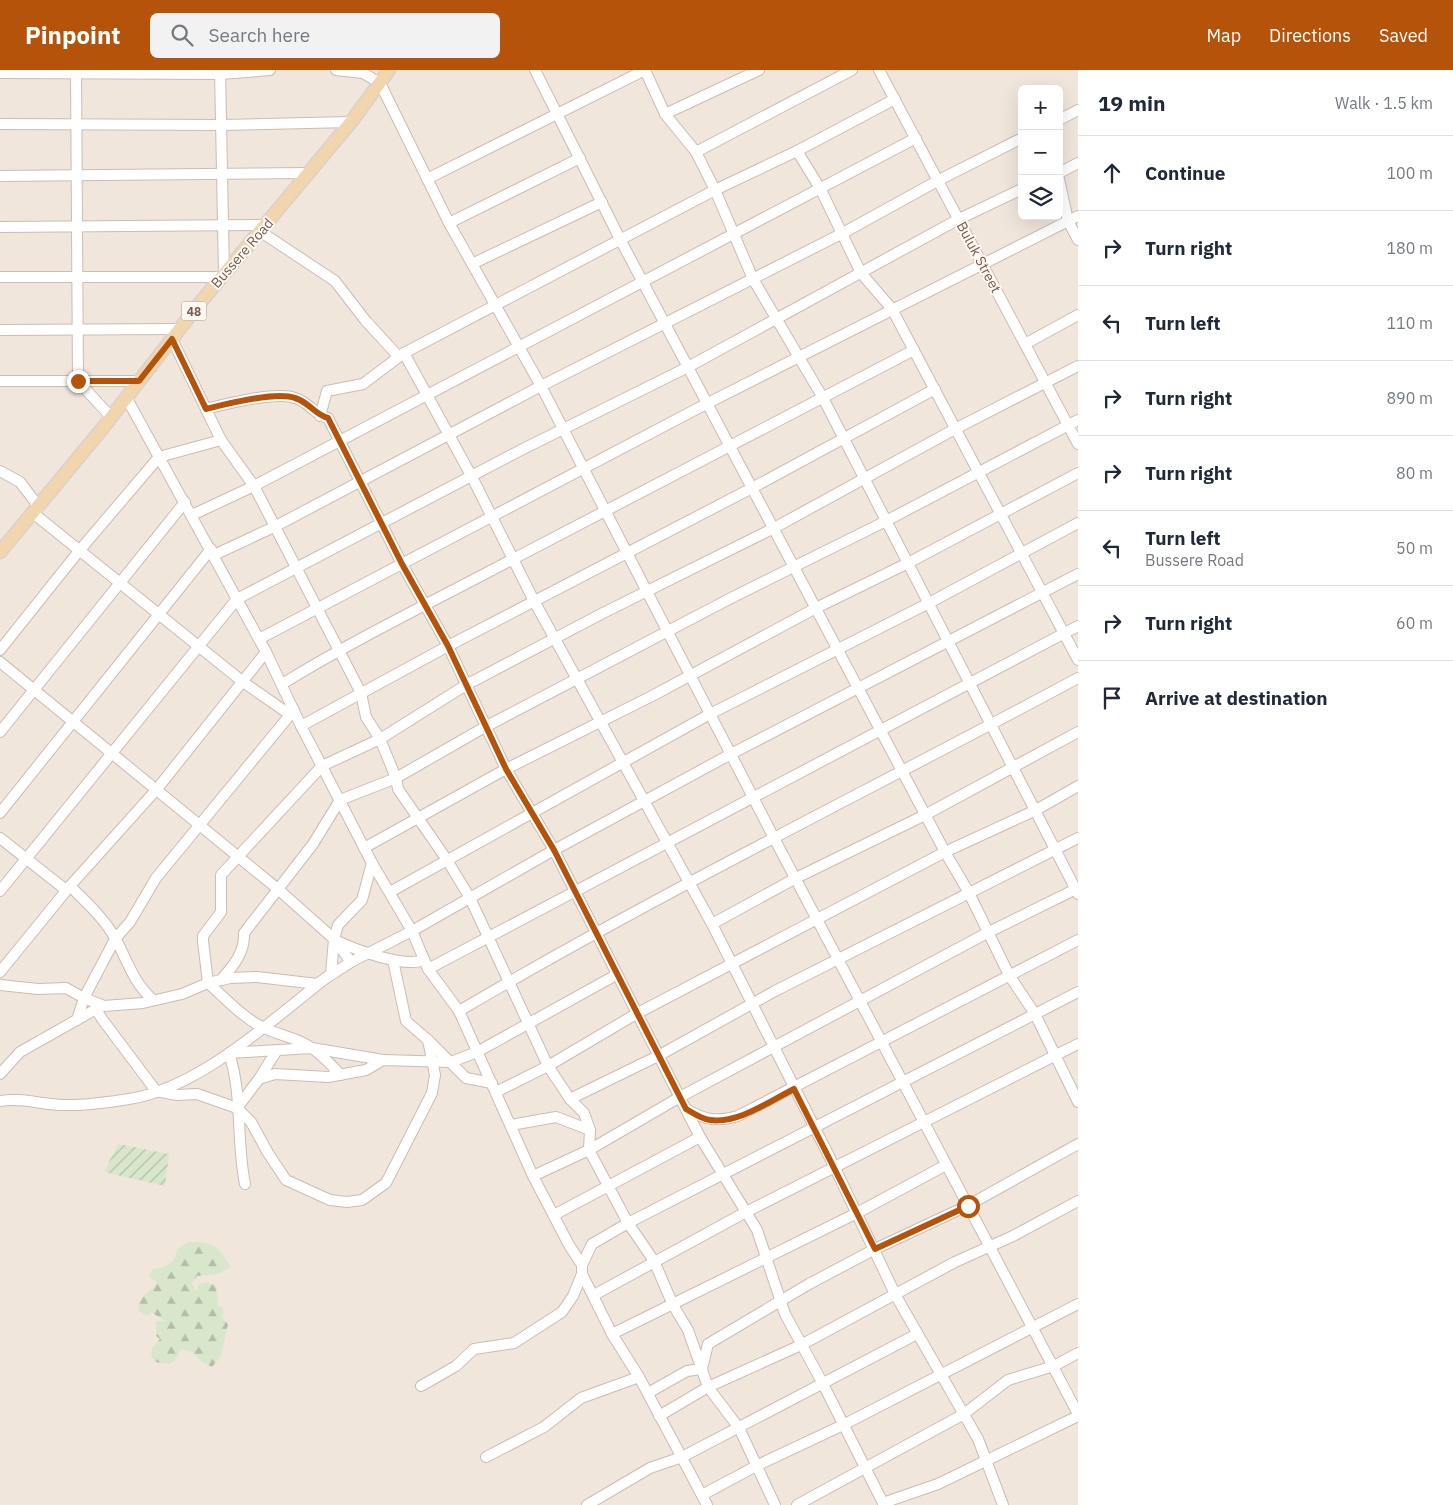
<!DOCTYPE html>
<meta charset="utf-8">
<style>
body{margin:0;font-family:"IBM Plex Sans",sans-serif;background:#f2f2f3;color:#1f2937}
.controls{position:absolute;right:15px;top:15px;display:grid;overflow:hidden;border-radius:8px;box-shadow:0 5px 20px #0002}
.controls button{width:45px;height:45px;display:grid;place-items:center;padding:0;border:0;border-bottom:1px solid #e0e1e3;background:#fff;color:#1f2937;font:25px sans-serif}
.stop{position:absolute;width:15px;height:15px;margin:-11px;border:4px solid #b45309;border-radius:50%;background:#fff}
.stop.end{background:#b45309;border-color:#fff;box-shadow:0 1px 5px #0008}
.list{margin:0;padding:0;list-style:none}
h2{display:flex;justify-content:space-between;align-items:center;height:65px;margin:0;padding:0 20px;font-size:21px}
h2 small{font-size:16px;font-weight:400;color:#747a83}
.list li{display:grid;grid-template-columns:32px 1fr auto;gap:15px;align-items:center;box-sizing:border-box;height:75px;padding:0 20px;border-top:1px solid #e0e1e3}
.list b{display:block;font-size:19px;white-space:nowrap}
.list p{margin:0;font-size:16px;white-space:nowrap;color:#747a83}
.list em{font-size:16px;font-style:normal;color:#747a83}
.icon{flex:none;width:28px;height:28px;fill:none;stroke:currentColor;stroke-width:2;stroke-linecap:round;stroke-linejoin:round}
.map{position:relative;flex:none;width:1078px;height:1435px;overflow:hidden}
header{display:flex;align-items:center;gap:30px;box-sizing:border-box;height:70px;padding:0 25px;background:#b45309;color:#fff}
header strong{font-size:24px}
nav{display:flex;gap:28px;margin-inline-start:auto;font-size:18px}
.search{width:350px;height:45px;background:#f2f2f3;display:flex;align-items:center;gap:12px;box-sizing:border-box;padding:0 18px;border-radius:8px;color:#747a83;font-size:19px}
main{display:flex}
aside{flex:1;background:#fff}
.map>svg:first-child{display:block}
</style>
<header>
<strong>Pinpoint</strong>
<div class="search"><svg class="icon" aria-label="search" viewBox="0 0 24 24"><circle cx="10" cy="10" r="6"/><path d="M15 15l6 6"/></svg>Search here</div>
<nav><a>Map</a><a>Directions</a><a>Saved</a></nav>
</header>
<main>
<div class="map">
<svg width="1078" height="1435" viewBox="0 0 1078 1435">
<defs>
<pattern id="forest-firs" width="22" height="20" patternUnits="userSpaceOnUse" patternTransform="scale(1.25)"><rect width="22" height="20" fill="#d8e7cb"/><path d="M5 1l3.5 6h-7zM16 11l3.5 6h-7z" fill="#b4bea7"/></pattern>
<pattern id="garden-furrows" width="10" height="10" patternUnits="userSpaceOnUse" patternTransform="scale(1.25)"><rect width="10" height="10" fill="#d8e7cb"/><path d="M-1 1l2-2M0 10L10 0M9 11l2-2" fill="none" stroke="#b4bea7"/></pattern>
</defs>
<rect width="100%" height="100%" fill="#fbf4ec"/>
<path fill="#f1e6db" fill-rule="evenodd" d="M0,0h1078v1435h-1078zM1022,19h37v127h-37z"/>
<path fill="url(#forest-firs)" d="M187,1172c27,0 29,2 44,25l-13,7 -21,2 -5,7 3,7 3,1v-6c7,-4 11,-3 18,1l2,20 5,2v11l5,5 -7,32 -9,11 -10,-5 -10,-10 -11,-3 -5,10 -6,5 -15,-2 -4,-6 1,-8 8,-9 -4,-3v-15h9l-14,-9 -4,4 -8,-5c-2,-14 10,-18 18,-28l-8,-7 4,-7c11,-1 23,-7 24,-19z"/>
<polygon fill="url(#garden-furrows)" points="118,1074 169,1084 165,1116 104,1102"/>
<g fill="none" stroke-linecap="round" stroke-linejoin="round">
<defs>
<g id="minor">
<polyline points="76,0 78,311 139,311"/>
<polyline points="220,0 224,204"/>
<polyline points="336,0 363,3 380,13 449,153 541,316 774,768 1078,1344"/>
<polyline points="535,0 621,171 945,782 969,823 1009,905 1035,944 1078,1032"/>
<polyline points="879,0 1078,374"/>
<polyline points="0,3 221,4 270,0"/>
<polyline points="665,44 759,0"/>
<polyline points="1059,50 1078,40"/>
<polyline points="0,54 221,55 351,52"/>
<polyline points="797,81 821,120 861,203 892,239 1078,590"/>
<polyline points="696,82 852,0"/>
<polyline points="1059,103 1078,93"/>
<polyline points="0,106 309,103"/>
<polyline points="427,109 645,0 665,44 696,82 715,120 753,209 823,328 1078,824"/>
<polyline points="1059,109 1068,151 1078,170"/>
<polyline points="449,153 580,88"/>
<polyline points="0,157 267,155"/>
<polyline points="261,162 335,211 365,250 399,287"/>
<polyline points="474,193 602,132"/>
<polyline points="0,207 221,207"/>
<polyline points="0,260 179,259"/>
<polyline points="172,269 221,370"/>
<polyline points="1025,274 1078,245"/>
<polyline points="404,283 472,407 534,531 712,854 835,1098 896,1226 978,1369 1003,1435"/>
<polyline points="0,311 78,311 111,347"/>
<polyline points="126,327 266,582 301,656 372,793 412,861 428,899 459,941 533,1106 569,1175 582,1195 582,1204 612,1264 639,1307 707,1435"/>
<path d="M206,339c20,-5 70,-18 89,-11 14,4 20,17 33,20l74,146 46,82 58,123 48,81 146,287 57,93 28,84 38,70 61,121"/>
<polyline points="320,346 327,321 363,314 404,283 715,120 797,81 895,29"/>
<polyline points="0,401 20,412 39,437"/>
<polyline points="33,443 243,612 289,644"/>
<polyline points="192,445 254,416 916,68"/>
<polyline points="214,485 274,457 541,316 843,163 939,110 1022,68"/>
<polyline points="259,569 708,333 1078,146"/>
<polyline points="0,580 79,481 159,387 221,370 254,416 361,623 366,647 380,669 396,708 398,719 447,790 470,828 548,996 570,1029 584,1043 590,1060 589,1080 628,1153 654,1191 673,1235 688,1260 708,1317 739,1358 775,1435"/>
<polyline points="0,592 279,820 334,869 351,892"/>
<path d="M282,614c75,-46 154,-84 233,-126 133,-70 266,-138 399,-208"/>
<polyline points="294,640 156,808 130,852 115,869 84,928 104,936 143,933 182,924 208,913 230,908 257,907 317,914 351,892 412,861 554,780 731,684 1078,504"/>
<polyline points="301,656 448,576 752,418 935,319"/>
<polyline points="0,662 185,432"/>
<polyline points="0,743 211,479"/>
<polyline points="0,768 66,820"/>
<polyline points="364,778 506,699 652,626 816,538 908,493 1078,403"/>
<path d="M70,816c16,16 34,32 45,52 13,23 17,43 38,62"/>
<polyline points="0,821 237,529 521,380 688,297 959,149 1022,119"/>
<polyline points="390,822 710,644 929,533 1078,453"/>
<polyline points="712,854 796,808 925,745 1078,662"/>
<path d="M337,871c19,9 67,27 87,19"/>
<polyline points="428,899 1078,556"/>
<polyline points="0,902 70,816 157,719 266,582"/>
<path d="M221,910c12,-14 24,-27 23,-47l69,-89 27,-44 56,-22 89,-51 248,-130 153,-76 192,-101"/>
<polyline points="0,915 38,919 66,918 84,928 77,950"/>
<polyline points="99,936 96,939 102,949 156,1021 177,1025 197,1024 237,1038 259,1009 275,1004 328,1007 366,1000 383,990 451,992 477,982 616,905"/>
<path d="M459,941c202,-119 413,-222 619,-333"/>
<polyline points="428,970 466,1008 492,1013"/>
<polyline points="0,1004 20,982 96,939"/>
<path d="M341,1005c-13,-13 -25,-27 -42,-34 -12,-5 -25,-8 -37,-14 -20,-10 -37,-29 -54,-44l-5,-42v-5l18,-24v-37l101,-109 58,-27 86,-54 137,-72 171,-85 181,-99 123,-63"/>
<polyline points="259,1009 277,980"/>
<polyline points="496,1022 548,996 636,944 945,782 1036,740 1078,716"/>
<polyline points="570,1029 658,986 775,921 1078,768"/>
<path d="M0,1031c21,-4 43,4 64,4 21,1 44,-3 65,-6 72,-11 146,-82 202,-125l3,-35 4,-14 24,-25 10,-37"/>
<polyline points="237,1038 251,1052 268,1083 286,1110 330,1130 347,1132 362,1130 386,1113 432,1023 435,1005 428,970 406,951 393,890"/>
<path d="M686,1039c18,11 32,13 52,7l340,-176"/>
<polyline points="511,1055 556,1047 590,1060"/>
<polyline points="533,1106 589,1080 680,1027 987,863 1078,818"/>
<path d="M245,1114c-9,-44 -2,-88 -16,-131l83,-5 71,12"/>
<polyline points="554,1145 700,1067"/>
<polyline points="582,1195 592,1174 628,1153 1078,922"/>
<polyline points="594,1225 746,1142 1078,974"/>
<polyline points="612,1264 857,1143 946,1095"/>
<polyline points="421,1316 456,1296 474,1279 514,1273 562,1242 573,1226 582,1204"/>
<polyline points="648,1323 687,1301 702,1299 708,1274 809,1214 875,1179 967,1136 1078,1074"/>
<polyline points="659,1346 708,1317 801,1275 955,1192 1013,1166 1078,1131"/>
<polyline points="486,1387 544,1357 581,1328 639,1307"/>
<polyline points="702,1425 758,1395 843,1355 1078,1234"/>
<polyline points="883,1433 938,1414 1078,1346"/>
<polyline points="587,1435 650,1398 682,1387 917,1264"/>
<polyline points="797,1435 964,1344 1008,1310 1054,1296 1078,1283"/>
</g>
<polyline id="major" points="0,482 102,359 199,234 351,52 389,0"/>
</defs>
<use href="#minor" stroke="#ccbcb2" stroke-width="12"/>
<use href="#major" stroke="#d8d1ce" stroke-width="15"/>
<use href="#minor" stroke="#fff" stroke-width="10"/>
<use href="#major" stroke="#f1d5ac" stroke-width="12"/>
</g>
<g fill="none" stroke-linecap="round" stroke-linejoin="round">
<path stroke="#b45309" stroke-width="6" d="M78,311h61l33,-42 34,70c20,-5 70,-18 89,-11 14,4 20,17 33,20l74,146 46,82 58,123 48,81 132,259c7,4 15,10 24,11 28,4 60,-19 84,-31l81,160 93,-43"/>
</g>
<g text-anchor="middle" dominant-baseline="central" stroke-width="4" stroke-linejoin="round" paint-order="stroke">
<rect fill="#fdf8f2" stroke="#9c8b81" stroke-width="1" x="181.5" y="231.5" width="25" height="19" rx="4"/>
<g font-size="12" font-weight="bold" fill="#735c51">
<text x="194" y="241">48</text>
</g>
<g font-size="14" fill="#735c51" stroke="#fdf8f2">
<text transform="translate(242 183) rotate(-49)">Bussere Road</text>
<text transform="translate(979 187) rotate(62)">Buluk Street</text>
</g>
</g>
</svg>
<div class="controls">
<button>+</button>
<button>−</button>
<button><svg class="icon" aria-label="layers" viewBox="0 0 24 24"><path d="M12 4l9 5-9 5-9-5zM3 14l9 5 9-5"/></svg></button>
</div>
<div class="stop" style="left:968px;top:1136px"></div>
<div class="stop end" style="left:78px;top:311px"></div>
</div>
<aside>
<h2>19 min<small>Walk · 1.5 km</small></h2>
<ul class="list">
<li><svg class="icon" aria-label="ahead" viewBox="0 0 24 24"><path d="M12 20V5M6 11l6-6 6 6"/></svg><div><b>Continue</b></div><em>100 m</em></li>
<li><svg class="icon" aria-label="right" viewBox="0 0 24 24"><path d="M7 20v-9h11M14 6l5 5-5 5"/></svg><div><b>Turn right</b></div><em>180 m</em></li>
<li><svg class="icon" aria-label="left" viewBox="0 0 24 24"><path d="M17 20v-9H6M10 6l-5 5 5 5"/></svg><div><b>Turn left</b></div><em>110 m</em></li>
<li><svg class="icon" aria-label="right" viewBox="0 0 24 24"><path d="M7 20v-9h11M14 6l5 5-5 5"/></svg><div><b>Turn right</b></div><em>890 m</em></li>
<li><svg class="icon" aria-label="right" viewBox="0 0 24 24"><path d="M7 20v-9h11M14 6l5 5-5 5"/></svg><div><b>Turn right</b></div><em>80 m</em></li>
<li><svg class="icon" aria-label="left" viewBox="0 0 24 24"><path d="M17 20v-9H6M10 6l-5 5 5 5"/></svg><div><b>Turn left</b><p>Bussere Road</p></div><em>50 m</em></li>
<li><svg class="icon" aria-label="right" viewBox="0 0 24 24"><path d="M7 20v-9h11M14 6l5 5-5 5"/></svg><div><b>Turn right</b></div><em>60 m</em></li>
<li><svg class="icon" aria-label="arrive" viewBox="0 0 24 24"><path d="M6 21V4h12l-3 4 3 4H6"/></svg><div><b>Arrive at destination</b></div></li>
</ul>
</aside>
</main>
